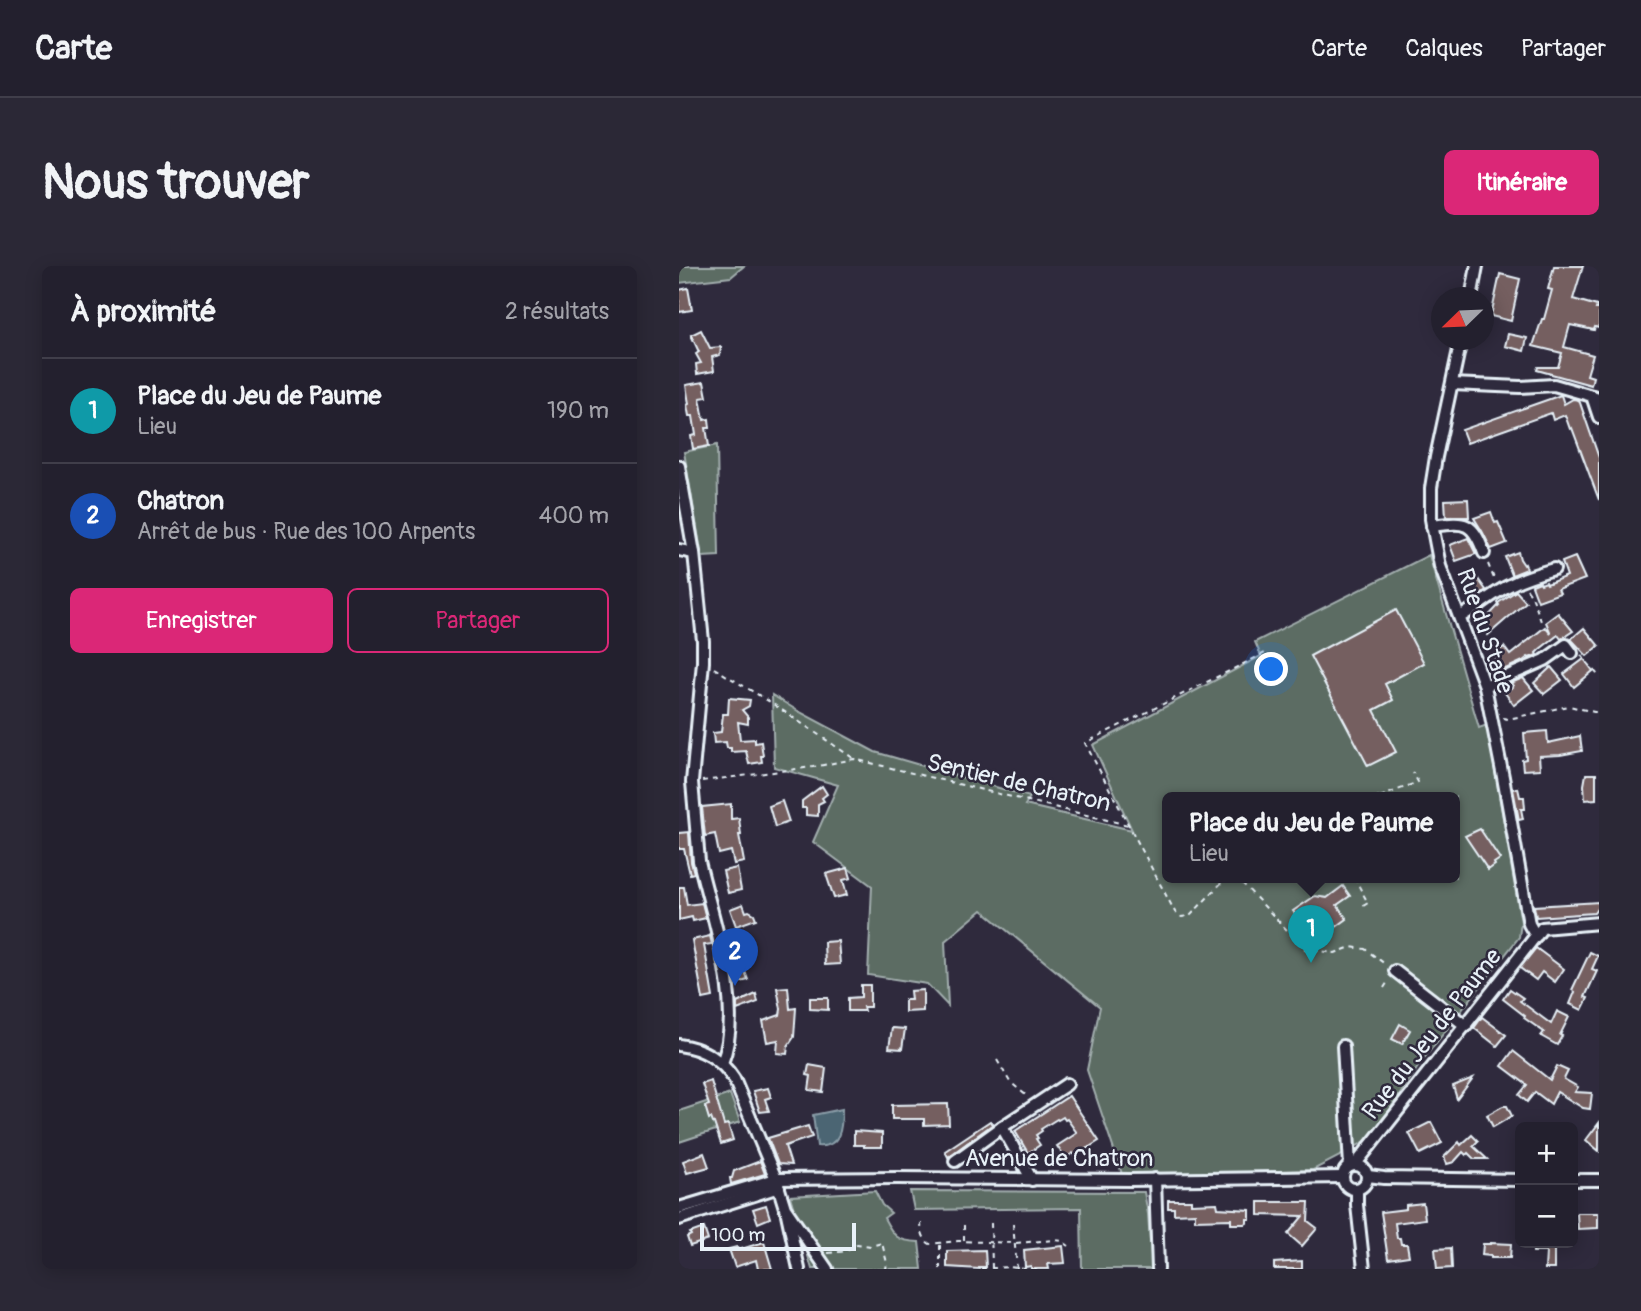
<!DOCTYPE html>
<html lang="fr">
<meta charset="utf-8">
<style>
body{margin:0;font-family:Pangolin,sans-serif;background:#2b2836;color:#f1f3f6}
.controls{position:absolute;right:21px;bottom:21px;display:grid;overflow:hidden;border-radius:10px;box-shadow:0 4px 18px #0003}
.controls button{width:63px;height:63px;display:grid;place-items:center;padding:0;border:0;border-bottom:2px solid #403e4a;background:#23202e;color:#f1f3f6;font:35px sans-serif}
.compass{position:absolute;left:752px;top:21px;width:63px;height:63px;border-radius:50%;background:#23202e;box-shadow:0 4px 18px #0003;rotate:247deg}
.scale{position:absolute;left:21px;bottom:18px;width:156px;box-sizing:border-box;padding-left:7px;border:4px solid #e8f1f8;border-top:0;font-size:19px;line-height:24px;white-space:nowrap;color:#e8f1f8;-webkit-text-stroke:5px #2f2a3d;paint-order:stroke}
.you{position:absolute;left:593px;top:404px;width:24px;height:24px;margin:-18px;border:5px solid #fff;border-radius:50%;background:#1a73e8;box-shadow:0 0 0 10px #1a73e833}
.badge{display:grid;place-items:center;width:46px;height:46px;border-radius:50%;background:#db2777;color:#fff;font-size:23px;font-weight:700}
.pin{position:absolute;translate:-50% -58px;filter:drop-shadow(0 2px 4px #0008)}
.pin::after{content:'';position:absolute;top:37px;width:24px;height:21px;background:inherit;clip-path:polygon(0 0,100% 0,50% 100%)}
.popup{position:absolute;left:483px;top:526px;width:298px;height:91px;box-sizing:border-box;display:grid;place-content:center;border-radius:10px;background:#23202e;filter:drop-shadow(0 2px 5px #0005);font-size:23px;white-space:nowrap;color:#a3a3aa}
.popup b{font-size:26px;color:#f1f3f6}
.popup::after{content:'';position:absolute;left:50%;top:100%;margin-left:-14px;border:14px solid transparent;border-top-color:#23202e}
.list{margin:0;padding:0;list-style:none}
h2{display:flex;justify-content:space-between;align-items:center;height:91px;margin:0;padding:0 28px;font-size:30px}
h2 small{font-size:23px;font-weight:400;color:#a3a3aa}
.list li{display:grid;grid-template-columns:46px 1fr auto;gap:21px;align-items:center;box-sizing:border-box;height:105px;padding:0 28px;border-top:2px solid #403e4a}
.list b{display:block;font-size:26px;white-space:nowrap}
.list p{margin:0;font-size:23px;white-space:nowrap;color:#a3a3aa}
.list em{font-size:23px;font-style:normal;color:#a3a3aa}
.actions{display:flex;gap:14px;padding:21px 28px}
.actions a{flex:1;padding:16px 0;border:2px solid #db2777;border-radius:10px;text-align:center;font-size:24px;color:#db2777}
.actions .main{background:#db2777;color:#fff}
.map{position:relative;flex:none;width:920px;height:1003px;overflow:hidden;border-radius:10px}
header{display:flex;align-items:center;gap:42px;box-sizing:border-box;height:98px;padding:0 35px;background:#23202e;border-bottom:2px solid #403e4a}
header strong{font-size:33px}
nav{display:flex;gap:38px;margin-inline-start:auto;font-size:24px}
.intro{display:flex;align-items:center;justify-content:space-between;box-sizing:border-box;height:168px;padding:0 42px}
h1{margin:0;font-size:49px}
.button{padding:18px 32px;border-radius:10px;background:#db2777;color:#fff;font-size:24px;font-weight:700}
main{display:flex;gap:42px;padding:0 42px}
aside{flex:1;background:#23202e;border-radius:10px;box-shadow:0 4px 18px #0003}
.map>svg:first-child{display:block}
</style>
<header>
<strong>Carte</strong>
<nav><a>Carte</a><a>Calques</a><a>Partager</a></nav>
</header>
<div class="intro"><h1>Nous trouver</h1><a class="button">Itinéraire</a></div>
<main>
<aside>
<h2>À proximité<small>2 résultats</small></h2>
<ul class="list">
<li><span class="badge" style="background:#0f9aa8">1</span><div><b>Place du Jeu de Paume</b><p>Lieu</p></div><em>190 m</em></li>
<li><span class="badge" style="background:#1a4fb4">2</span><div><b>Chatron</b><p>Arrêt de bus · Rue des 100 Arpents</p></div><em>400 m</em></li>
</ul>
<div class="actions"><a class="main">Enregistrer</a><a>Partager</a></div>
</aside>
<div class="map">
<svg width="920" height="1003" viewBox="0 0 920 1003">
<rect width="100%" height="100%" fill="#2f2a3d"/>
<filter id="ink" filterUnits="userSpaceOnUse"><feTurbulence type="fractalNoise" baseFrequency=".0143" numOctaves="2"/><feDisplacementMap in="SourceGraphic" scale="14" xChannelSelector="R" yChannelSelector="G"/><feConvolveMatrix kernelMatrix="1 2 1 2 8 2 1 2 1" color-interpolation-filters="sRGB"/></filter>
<g filter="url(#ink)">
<g fill="#5c6c63" stroke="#a2aeae" stroke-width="2" fill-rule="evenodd">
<polygon points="0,0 65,0 52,11 0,17"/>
<polygon points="38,179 40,290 23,291 5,186"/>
<path d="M750,289l50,173 8,-3 34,197 -2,15 -97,124 -50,76 -32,19 -27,14 -159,5 -32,-1 -35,-104 13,-63 -118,-97 -37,31 3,65 -21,-22 -59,-9 4,-89 -59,-44 25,-57 -64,-18 -2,-72 26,16 77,41 155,45 -5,8 107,25 -39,-85 168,-89 -6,-14zM489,531h287v80h-287z"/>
<polygon points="51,828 61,856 0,876 0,845"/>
<path d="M196,925l7,14 9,8 -7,5c10,19 13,23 35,24l3,27h-110l-22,-73z"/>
<polygon points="231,925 465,926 469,948 473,1003 403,1003 402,942 235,944"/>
</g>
<path fill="#4b6573" stroke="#8a9da8" stroke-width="2" d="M163,843c0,19 -1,39 -25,37l-4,-31z"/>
<g fill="#745f61" stroke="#e8f1f8" stroke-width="2">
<polygon points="875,0 904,0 894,33 918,40 917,43 920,43 920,62 916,61 915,64 891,59 885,81 914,89 908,109 914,111 912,119 858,104 859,101 879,101 883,87 854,80 863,53 865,53 873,24 869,23"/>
<polygon points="821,8 841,13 832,55 812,50"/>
<polygon points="9,22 13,44 0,46 0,24"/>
<polygon points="22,64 31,82 42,81 41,89 33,91 35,105 18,108 17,98 22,97 17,88 20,86 12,69"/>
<polygon points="829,68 848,72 845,85 826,80"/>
<polygon points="25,116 28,131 21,132 25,154 30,153 31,162 27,162 30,180 14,183 12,170 17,169 14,150 10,150 8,139 10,138 7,119"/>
<polygon points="882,129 885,138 894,133 900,134 920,192 920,234 893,162 891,163 886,149 874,154 872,147 788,177 783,164"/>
<polygon points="789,233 790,251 767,251 766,234"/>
<polygon points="812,246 816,257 819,256 828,277 812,283 803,265 795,252"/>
<polygon points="789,272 797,288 777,295 771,279"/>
<polygon points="839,286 841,293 845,299 846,298 848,303 833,309 826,291"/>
<polygon points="896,291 906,313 879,323 881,327 859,335 853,319 861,316 862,318 867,316 868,318 888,310 883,296"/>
<polygon points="796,309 807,324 794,334 791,330 793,329 785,318"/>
<polygon points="837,325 847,336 809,369 801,359 820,339 819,337"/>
<polygon points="717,344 745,397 706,418 714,434 695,444 717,486 689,500 631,390"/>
<polygon points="879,347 894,365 882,373 879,369 861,383 857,387 858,389 850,392 849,391 844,395 822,405 818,397 819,396 814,389 825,381 831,389 866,361 872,368 867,356"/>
<polygon points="905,362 920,380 908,390 892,373"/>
<polygon points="905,393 914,405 895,421 885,408"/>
<polygon points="872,401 883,414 865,428 855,417"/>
<polygon points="844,412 854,424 835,439 826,427 834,420 832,417"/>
<polygon points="50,432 71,434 70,440 63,444 69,451 69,458 59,456 61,474 76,473 76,477 82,476 84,490 82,490 83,496 70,498 67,485 52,486 52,482 48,482 47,476 35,477 34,467 42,466 44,448 49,448"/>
<polygon points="868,465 869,477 901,470 903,485 881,489 860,490 861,503 844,504 843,494 847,493 845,467"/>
<polygon points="907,508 917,508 917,533 906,534 905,519"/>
<polygon points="143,520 148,528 143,532 145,535 139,538 139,550 127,549 127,542 123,542 123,535"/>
<polygon points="839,522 841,531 845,531 846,543 842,543 844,553 840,554 834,523"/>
<polygon points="103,535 110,556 96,561 90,540"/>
<polygon points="52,538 52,553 60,552 62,569 60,569 65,596 55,598 52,585 40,588 36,568 26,570 23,541"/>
<polygon points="801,563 821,593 815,597 816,599 809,604 786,570"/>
<polygon points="10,566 12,596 15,607 11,608 5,583 0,583 0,567"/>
<polygon points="58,602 62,624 49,627 44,605"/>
<polygon points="169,602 172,612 164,614 168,629 155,632 147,608"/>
<polygon points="664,620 671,630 658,639 668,653 638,675 628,662 622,666 615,656 619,652 614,645 636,630 648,632"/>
<polygon points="0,621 5,621 8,639 23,637 27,652 14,655 13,651 0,654"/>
<polygon points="920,636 920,640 915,647 857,651 855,640"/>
<polygon points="64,638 67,646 70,645 75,648 77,653 57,660 51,643"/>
<polygon points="31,670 33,678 25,679 34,731 24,733 13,674"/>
<polygon points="159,675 161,698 146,699 145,676"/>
<polygon points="57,679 69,714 58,717 50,681"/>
<polygon points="857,682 885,703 876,716 863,706 857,714 841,702"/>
<polygon points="911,686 919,690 913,703 918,705 906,731 909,732 903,744 891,738 896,726 893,724"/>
<polygon points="182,719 191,719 191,741 184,741 185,745 169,745 169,732 182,731"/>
<polygon points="109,721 111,743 117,742 115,771 109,780 108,788 98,787 99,774 88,776 84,755 101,749 102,743 98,722"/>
<polygon points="831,723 844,732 841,735 872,758 878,745 890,751 881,769 883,770 878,779 862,770 865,766 845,752 846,750 824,733"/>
<polygon points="244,724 244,745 226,746 226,734 232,734 231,725"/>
<polygon points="77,728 79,736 58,744 58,737"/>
<polygon points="131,732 149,732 149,744 131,743"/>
<polygon points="803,751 827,769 818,780 795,762"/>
<polygon points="721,758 731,764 723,778 713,773"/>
<polygon points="213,762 226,763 223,783 210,782"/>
<polygon points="834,785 871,814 878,800 889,805 885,813 899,821 896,826 913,827 911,843 904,842 878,826 872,838 856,826 848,836 840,829 848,819 823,800"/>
<polygon points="130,799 147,802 144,826 130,824 132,810 128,809"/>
<polygon points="794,812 778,833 774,820"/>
<polygon points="32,815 45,859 49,858 54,874 42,878 35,857 34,857 32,852 30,853 26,840 30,839 23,818"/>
<polygon points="89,822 92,831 86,833 90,845 81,846 74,825"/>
<polygon points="390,830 420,875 396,890 394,887 386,892 378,880 398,867 388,853 386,854 384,851 379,854 378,853 362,863 363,865 357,869 359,872 357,873 361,879 349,887 336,865"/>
<polygon points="269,838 270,858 245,859 245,853 213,853 213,839"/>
<polygon points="824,840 828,840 833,850 814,861 808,849"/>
<polygon points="311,855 314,858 269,891 266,885"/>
<polygon points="752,856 763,877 741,888 730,867"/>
<polygon points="920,857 920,885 907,874"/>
<polygon points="129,860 133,871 106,880 112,899 99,898 89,872"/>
<polygon points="175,865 203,867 203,881 185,881 185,879 175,879"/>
<polygon points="793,869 799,875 794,880 808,893 795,893 789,887 787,889 784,886 775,896 768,898 765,891 780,876 782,879"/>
<polygon points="25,887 30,901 8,907 4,895"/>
<polygon points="81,895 86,908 52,918 51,912 53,912 55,905"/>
<polygon points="489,934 512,934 512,938 538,937 539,942 571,944 571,953 568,953 568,957 566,958 552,958 552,953 516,954 516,947 495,948 495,942 489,942"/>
<polygon points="580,936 630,936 629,955 638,962 636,965 623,980 609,968 624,950 580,949"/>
<polygon points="744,937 746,953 716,957 718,972 721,972 722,978 728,978 730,990 709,993 702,946 727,943 727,939"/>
<polygon points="87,939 91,952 79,957 74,943"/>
<polygon points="898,947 919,947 919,962 899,963"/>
<polygon points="25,962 29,974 11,980 8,971 12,969 11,967"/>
<polygon points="85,976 93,1003 79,1003 77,994 56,1001 50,983 58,981 59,984"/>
<polygon points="812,977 832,978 831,992 812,992 812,990 803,989 804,978 812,978"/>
<polygon points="854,977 875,977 875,1003 866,1003 867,986 854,986"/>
<polygon points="384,980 386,997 369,998 370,1003 352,1003 352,1000 346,1001 345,984"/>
<polygon points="772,982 773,1002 758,1003 756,983"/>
<polygon points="306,984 307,1001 300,1001 300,1003 268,1001 268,985"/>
<polygon points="623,995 623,1003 595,1003 595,997"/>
</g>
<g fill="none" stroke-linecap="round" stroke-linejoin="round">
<defs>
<g id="minor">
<polyline points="792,32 798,0"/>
<polyline points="782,74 757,191 752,222 752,253 761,300 806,420 824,511 850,658 854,665 858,669"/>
<polyline points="773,118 841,121 875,119 920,132"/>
<polyline points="913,130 920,151"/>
<path d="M0,200l15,87 9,88v21l-11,120 7,79c13,57 46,146 23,202"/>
<path d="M753,260c33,-4 40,-6 52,27"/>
<polyline points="0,284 15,287"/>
<path d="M781,351c18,-10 34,-25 52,-33 13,-7 28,-11 42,-15"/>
<polyline points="806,420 866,394 887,379 893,387"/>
<polyline points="716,705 787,760"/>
<path d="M0,779c23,3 42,14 55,34l42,100 9,29 42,61"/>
<polyline points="664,780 671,900"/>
<polyline points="276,895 323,861"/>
<circle cx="676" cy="911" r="12"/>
<polyline points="676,899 863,662 920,657"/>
<polyline points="689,910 705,912 841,914"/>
<polyline points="476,913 479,1003"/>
<polyline points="353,914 323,861 388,818"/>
<polyline points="894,914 920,914"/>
<polyline points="678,924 678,939 685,1003"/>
<polyline points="0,942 97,913 218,912 451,914 664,911"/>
<polyline points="108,948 120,1003"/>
<polyline points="0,953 100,921"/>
</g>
</defs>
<use href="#minor" stroke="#e8f1f8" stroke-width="16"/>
<g stroke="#e8f1f8" stroke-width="2" stroke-dasharray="5 5" stroke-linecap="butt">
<polyline points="809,298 816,315"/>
<polyline points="848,323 853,330 863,358"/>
<polyline points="902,389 919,409 920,408"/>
<polyline points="35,402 91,436 174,492"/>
<polyline points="824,452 829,453 890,440 915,446 920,446"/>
<polyline points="23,515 134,501 175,493 449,559"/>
<polyline points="701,531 739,516 734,507"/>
<polyline points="550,611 547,612 511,650 501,651 496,646 406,477 588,386"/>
<polyline points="555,611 565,619 626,683 656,687 672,681 686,683 706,698"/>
<polyline points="675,611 689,637 684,640"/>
<polyline points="705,722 710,714"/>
<polyline points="318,794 331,816 348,830"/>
<path d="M242,957c0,7 2,17 9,21l28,-3 57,2 40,-3 7,1 7,5"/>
<polyline points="312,957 313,1003"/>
<polyline points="334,958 338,1003"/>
<polyline points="285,974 285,957"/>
<polyline points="261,979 261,1003"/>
<polyline points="149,987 168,985 178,978 192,980 203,977 208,997 207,1003"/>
<polyline points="302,1003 330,1001 347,1003"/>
</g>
<use href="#minor" stroke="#2f2a3d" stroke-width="10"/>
</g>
</g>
<g text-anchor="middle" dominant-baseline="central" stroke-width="5" stroke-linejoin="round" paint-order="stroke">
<g font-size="24" fill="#e8f1f8" stroke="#2f2a3d">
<text transform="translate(806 365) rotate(71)">Rue du Stade</text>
<text transform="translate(340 517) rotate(13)">Sentier de Chatron</text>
<text transform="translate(753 768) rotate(-52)">Rue du Jeu de Paume</text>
<text x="380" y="892">Avenue de Chatron</text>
</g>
</g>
</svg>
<div class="controls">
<button>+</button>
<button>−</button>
</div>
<svg class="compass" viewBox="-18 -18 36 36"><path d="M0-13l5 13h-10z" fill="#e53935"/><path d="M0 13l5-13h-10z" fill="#a3a3aa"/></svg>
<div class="scale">100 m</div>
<div class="you"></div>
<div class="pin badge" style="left:632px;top:697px;background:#0f9aa8">1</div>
<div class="popup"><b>Place du Jeu de Paume</b>Lieu</div>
<div class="pin badge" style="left:56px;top:720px;background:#1a4fb4">2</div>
</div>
</main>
